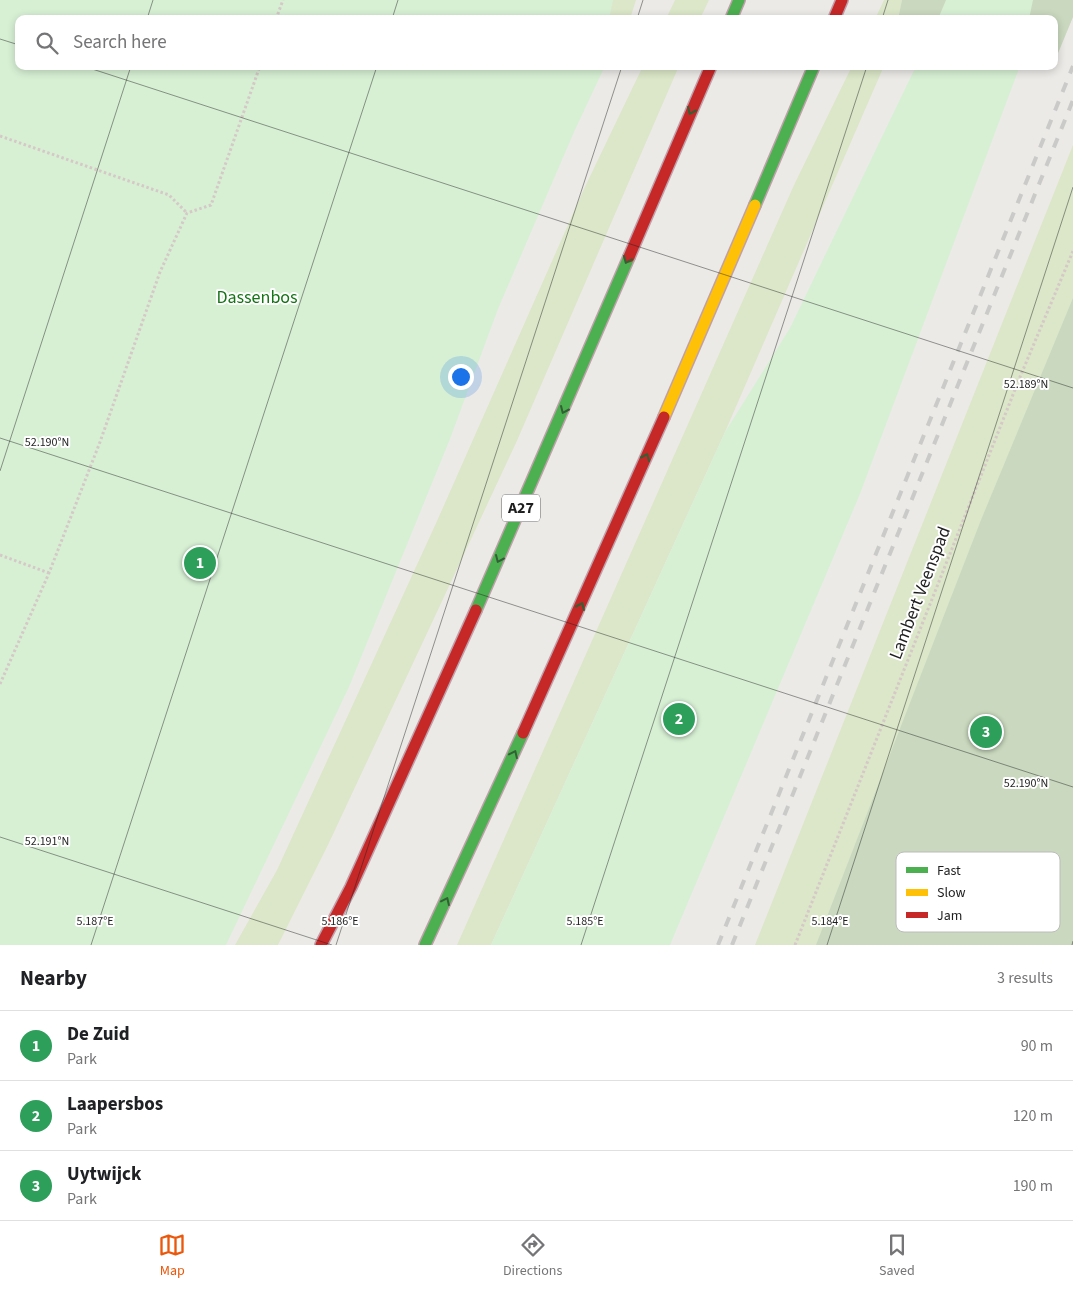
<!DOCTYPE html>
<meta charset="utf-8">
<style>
body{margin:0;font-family:"Source Sans 3",sans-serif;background:#f6f6f6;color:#202124}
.you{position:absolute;left:460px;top:376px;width:18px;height:18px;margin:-12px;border:4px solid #fff;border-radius:50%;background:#1a73e8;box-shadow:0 0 0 8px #1a73e833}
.badge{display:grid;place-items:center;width:32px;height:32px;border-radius:50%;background:#ea580c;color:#fff;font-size:16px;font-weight:700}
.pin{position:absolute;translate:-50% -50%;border:2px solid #fff;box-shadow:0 1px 5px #0006}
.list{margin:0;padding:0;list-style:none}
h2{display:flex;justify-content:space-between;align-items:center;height:65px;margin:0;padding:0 20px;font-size:21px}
h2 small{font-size:16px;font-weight:400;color:#757577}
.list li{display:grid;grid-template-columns:32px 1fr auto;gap:15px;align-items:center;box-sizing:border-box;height:70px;padding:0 20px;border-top:1px solid #e0e0e0}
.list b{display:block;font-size:19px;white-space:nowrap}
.list p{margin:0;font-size:16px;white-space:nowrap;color:#757577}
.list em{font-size:16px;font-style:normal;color:#757577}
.icon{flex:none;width:28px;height:28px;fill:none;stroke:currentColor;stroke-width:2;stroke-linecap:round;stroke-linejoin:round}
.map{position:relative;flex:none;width:1073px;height:945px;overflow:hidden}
.search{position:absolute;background:#fff;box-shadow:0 2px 8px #0003;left:15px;right:15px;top:15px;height:55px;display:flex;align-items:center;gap:12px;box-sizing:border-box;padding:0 18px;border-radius:10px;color:#757577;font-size:19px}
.sheet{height:275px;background:#fff}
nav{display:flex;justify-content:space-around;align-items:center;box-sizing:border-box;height:70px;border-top:1px solid #e0e0e0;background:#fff;font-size:14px;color:#757577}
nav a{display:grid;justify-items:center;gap:2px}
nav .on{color:#ea580c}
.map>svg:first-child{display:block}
</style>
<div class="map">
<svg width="1073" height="945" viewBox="0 0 1073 945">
<rect width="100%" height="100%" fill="#eceae7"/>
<g fill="#dbe7c8">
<polygon points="583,0 636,0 630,19 590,19"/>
<polygon points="675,0 709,0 700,19 666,19"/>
<polygon points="884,0 902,0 898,19 875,19"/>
<polygon points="643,66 679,66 516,443 328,845 278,945 235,945 277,870 437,521 583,191"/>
<polygon points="852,66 884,66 725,432 491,945 457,945 794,185"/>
<polygon points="1073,145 1073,945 755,945"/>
</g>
<g fill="#c9d8be">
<polygon points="902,0 1073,0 1073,17 1054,63 1054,19 898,19"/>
<polygon points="1073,298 1073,945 816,945 981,520"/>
</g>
<g fill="#d7f0d4">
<polygon points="0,0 613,0 609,19 19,19 19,66 605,66 574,132 498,309 450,439 349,687 226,945 0,945"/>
<polygon points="946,0 1033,0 1029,19 938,19"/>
<polygon points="916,66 1020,66 860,494 670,945 491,945 725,432 790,328"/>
</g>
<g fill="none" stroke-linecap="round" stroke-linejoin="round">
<defs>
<g id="fast">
<polyline points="731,19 739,0"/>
<polyline points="755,205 814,66"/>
<polyline points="476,610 629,257"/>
<polyline points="425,945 523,733"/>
</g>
<polyline id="slow" points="664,417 755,205"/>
<g id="jam">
<polyline points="834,19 842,0"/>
<polyline points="629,257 711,66"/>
<polyline points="523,733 664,417"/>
<polyline points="321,945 351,887 476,610"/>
</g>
</defs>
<use href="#fast" stroke="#bfa0ab" stroke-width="14"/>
<use href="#slow" stroke="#bfa0ab" stroke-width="14"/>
<use href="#jam" stroke="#bfa0ab" stroke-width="14"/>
<g stroke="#d5c8c7" stroke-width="3" stroke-dasharray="2.5 2.5" stroke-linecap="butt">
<polyline points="276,19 283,0"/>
<polyline points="0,136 169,195 187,213"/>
<polyline points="0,555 49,573"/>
<polyline points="0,684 49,573 100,442 160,272 187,213 211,205 260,66"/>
<polyline points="795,945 1020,377 1073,251"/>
</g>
<use href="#fast" stroke="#4caf50" stroke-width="11"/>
<use href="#slow" stroke="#ffc107" stroke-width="11"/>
<use href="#jam" stroke="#c62828" stroke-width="11"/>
<g stroke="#cacac9" stroke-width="4" stroke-dasharray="10 10" stroke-linecap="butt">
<polyline points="718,945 1073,66"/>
<polyline points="732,945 1073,100"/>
</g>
</g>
<defs><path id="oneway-chevron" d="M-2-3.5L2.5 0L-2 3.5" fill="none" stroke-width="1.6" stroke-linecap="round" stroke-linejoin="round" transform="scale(1.25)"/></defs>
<g stroke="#335f34">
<use href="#oneway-chevron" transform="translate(691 111) rotate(114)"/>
<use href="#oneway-chevron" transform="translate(627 260) rotate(113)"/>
<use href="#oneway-chevron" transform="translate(564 410) rotate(114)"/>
<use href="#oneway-chevron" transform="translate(646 457) rotate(-66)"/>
<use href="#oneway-chevron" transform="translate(499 559) rotate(114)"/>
<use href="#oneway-chevron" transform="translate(581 606) rotate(-66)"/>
<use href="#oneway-chevron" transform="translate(514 754) rotate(-65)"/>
<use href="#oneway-chevron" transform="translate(446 901) rotate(-65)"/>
</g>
<path fill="none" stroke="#1e1e1e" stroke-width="1" stroke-opacity="0.45" d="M147,19l6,-19M392,19l6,-19M637,19l6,-19M882,19l6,-19M0,39l19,6M83,66l990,322M0,438l1073,349M0,471l131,-405M0,837l332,108M91,945l286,-879M336,945l286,-879M581,945l286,-879M827,945l246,-758M1072,945l1,-4"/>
<g text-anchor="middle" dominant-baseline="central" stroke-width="4" stroke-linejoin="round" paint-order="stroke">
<rect fill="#fff" stroke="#626262" stroke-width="1" x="502" y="494.5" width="38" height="27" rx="4"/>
<g font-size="16" font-weight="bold" fill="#1e1e1e">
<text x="521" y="508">A27</text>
</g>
<g font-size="18" fill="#147415" stroke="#fff">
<text x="257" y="297">Dassenbos</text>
</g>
<g font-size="18" fill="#1e1e1e" stroke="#fff">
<text transform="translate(920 593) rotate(-69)">Lambert Veenspad</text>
</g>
</g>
<rect x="896" y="852" width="164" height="80" rx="8" fill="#fff" stroke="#bcbcbc" stroke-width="1"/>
<rect x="906" y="867" width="22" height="6" fill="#4caf50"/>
<rect x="906" y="889" width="22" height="7" fill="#ffc107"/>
<rect x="906" y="912" width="22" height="6" fill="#c62828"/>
<g font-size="14" fill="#1e1e1e">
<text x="937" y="875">Fast</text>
<text x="937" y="897">Slow</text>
<text x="937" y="920">Jam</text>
</g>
<g font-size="12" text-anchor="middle" fill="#1e1e1e" stroke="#fff" stroke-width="4" stroke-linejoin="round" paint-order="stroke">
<text x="1026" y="388">52.189°N</text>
<text x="47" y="446">52.190°N</text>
<text x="1026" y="787">52.190°N</text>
<text x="47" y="845">52.191°N</text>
<text x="95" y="925">5.187°E</text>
<text x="340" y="925">5.186°E</text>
<text x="585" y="925">5.185°E</text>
<text x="830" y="925">5.184°E</text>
</g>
</svg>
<div class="you"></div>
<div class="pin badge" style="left:200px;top:563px;background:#2e9e5b">1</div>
<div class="pin badge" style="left:679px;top:719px;background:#2e9e5b">2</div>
<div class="pin badge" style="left:986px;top:732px;background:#2e9e5b">3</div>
<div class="search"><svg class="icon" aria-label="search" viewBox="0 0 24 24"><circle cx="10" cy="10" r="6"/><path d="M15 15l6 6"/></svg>Search here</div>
</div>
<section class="sheet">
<h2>Nearby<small>3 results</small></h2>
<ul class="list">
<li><span class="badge" style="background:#2e9e5b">1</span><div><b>De Zuid</b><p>Park</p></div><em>90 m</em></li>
<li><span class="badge" style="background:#2e9e5b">2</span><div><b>Laapersbos</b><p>Park</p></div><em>120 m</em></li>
<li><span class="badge" style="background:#2e9e5b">3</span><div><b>Uytwijck</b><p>Park</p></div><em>190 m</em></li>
</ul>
</section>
<nav>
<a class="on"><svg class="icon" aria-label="map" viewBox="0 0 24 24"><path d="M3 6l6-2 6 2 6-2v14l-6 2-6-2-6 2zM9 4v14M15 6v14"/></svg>Map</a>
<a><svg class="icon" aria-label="directions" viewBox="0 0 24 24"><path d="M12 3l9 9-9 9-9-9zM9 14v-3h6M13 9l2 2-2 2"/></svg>Directions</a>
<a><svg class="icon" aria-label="saved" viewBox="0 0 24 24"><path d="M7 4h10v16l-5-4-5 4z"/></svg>Saved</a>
</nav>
